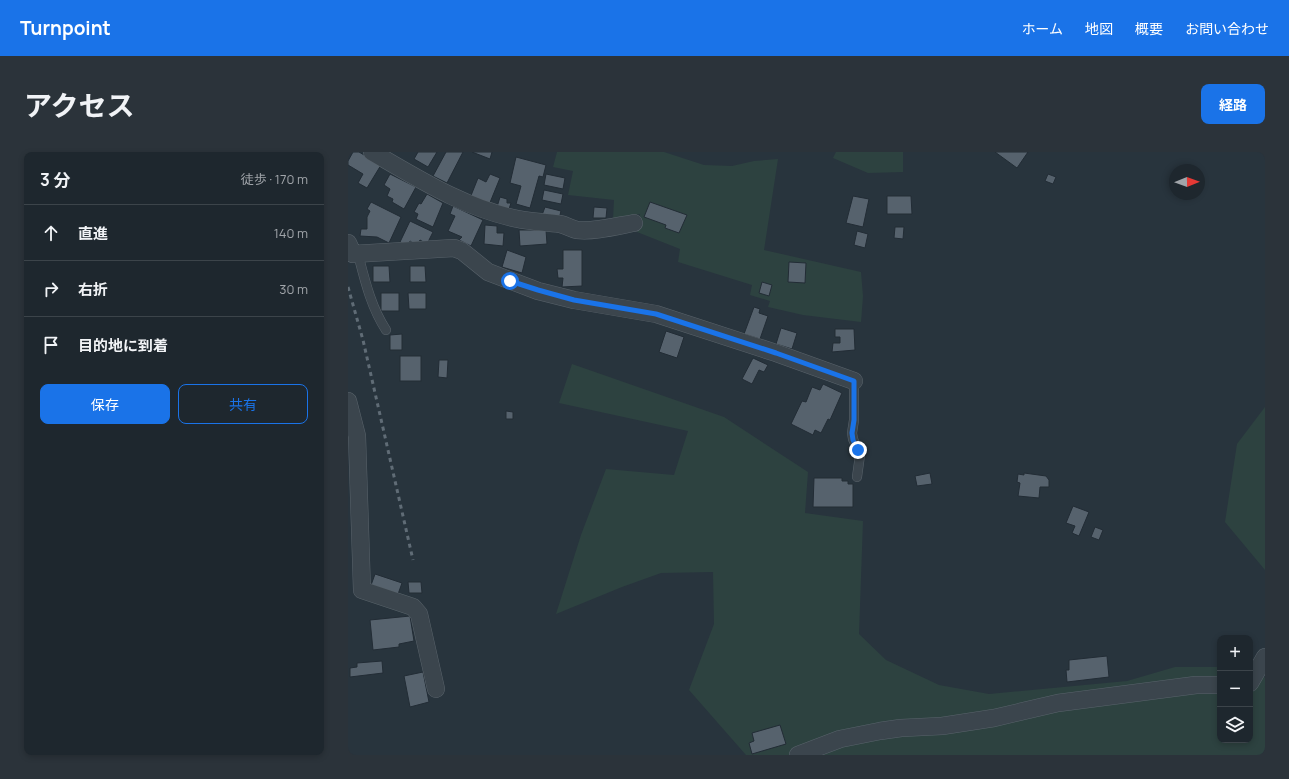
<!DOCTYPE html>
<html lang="ja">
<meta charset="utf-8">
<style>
body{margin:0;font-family:Manrope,"Noto Sans JP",sans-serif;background:#2b333a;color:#f1f3f6}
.controls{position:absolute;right:12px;bottom:12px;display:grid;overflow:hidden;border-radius:8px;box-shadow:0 2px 6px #0003}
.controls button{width:36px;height:36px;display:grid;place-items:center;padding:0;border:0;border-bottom:1px solid #3c444a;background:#1e272e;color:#f1f3f6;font:20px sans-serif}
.compass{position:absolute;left:821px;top:12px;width:36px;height:36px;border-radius:50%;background:#1e272e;box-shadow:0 2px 6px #0003;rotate:89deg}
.stop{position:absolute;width:12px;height:12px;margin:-9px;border:3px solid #1a73e8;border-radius:50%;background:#fff}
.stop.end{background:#1a73e8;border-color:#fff;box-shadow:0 1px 4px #0008}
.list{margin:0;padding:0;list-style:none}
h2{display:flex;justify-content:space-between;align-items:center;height:52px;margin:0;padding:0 16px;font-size:17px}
h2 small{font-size:13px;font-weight:400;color:#a1a5aa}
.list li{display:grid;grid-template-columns:26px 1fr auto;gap:12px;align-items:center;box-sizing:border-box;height:56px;padding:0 16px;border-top:1px solid #3c444a}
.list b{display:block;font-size:15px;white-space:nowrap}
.list em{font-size:13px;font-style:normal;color:#a1a5aa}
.actions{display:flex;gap:8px;padding:12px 16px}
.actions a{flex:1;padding:9px 0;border:1px solid #1a73e8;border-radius:8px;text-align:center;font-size:14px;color:#1a73e8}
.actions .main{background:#1a73e8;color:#fff}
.icon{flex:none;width:22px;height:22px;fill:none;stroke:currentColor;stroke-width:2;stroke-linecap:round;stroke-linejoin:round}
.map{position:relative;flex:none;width:917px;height:603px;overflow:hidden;border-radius:8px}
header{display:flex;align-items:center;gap:24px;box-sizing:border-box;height:56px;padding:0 20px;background:#1a73e8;color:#fff}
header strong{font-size:19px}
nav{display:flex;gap:22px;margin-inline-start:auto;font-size:14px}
.intro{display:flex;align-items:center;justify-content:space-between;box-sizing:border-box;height:96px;padding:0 24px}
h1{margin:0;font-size:28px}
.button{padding:10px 18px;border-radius:8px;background:#1a73e8;color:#fff;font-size:14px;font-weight:700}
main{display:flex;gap:24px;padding:0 24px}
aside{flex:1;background:#1e272e;border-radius:8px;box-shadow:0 2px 6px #0003}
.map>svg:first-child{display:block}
</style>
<header>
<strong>Turnpoint</strong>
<nav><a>ホーム</a><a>地図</a><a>概要</a><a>お問い合わせ</a></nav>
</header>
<div class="intro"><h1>アクセス</h1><a class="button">経路</a></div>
<main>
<aside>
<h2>3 分<small>徒歩 · 170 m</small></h2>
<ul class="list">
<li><svg class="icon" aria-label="ahead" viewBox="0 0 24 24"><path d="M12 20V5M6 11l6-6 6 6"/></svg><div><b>直進</b></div><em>140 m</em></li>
<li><svg class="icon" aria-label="right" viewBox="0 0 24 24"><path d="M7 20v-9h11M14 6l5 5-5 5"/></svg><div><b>右折</b></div><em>30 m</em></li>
<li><svg class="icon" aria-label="arrive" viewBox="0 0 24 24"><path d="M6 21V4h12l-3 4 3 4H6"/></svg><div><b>目的地に到着</b></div></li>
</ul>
<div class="actions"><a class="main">保存</a><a>共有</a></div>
</aside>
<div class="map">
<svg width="917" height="603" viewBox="0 0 917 603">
<rect width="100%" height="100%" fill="#28343d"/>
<g fill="#2d4240">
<polygon points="209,0 316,0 356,13 384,14 406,9 430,7 416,98 513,120 515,144 513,170 455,163 420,155 422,149 402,143 404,133 330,110 332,97 289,80 292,62 265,67 266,48 220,43 225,19 205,15"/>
<polygon points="488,0 555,0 555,20 520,21 485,6"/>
<polygon points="224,212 376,265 460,320 457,361 515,369 511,482 538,508 591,533 641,542 779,529 827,515 872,515 872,588 902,588 902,514 906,514 917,526 917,603 398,603 341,538 366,472 365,420 313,421 274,435 208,462 233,383 258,317 326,323 340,279 211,251"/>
<polygon points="917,255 917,418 877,370 889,292"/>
</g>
<g fill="#56626d" stroke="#222c35">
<polygon points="5,0 11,0 33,13 19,36 10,31 15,22 0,13 0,9"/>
<polygon points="70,0 89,0 80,15 66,7"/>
<polygon points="98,0 115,0 99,31 85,24"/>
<polygon points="124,0 144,0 142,7"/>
<polygon points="647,0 680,0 669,16"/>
<polygon points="168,5 198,13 195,25 191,24 182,56 168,52 173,34 162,31"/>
<polygon points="42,22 68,35 56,57 44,50 45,47 39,44 42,37 36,33"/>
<polygon points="142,22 152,26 141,53 122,46 130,26 138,30"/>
<polygon points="198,22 217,26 215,37 196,33"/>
<polygon points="700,22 708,25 705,32 697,29"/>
<polygon points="196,38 215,42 213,52 194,48"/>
<polygon points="79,42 95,51 85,75 68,67 70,62 66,60 71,51 73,52"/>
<polygon points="505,44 521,47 515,75 498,71"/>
<polygon points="539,44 563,44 564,62 539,62"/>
<polygon points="152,45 159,47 159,51 163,51 161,57 149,55"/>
<polygon points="23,50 53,65 41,91 29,85 12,84 13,77 19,77 19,65 22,59 19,57"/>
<polygon points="302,50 339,63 331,81 317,76 318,73 296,65"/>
<polygon points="105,54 135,68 123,94 111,88 114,85 100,79 107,64 102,62"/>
<polygon points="197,55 213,59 211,67 194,63"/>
<polygon points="246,55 259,56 258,66 245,66"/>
<polygon points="62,69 85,80 79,92 72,88 69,93 62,89 59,93 52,90"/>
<polygon points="137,73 149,74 149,81 156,81 155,94 136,92"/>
<polygon points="547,75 556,75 555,87 546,86"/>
<polygon points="171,78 198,78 199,92 172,94"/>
<polygon points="509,79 520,82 517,96 506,93"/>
<polygon points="159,98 178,105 174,121 154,115"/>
<polygon points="215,98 234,98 234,134 214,135 215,126 210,126 209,117 215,117"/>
<polygon points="441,110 458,111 457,131 440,130"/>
<polygon points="25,114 41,114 42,130 25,130"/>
<polygon points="62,114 77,114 78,130 62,130"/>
<polygon points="414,130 424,133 421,144 411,141"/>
<rect x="33" y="141" width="18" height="18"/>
<polygon points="60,141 78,141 78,157 61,157"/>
<polygon points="406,155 412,157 411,161 420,164 412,187 396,182"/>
<polygon points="433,176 449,181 444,197 428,192"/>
<polygon points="487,177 506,177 507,198 484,200 485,191 492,191 492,185 487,185"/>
<polygon points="318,179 336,185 329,206 311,200"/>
<polygon points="54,182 54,198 42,198 42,183"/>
<rect x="52" y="204" width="21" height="25"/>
<polygon points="405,206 420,213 416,220 411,218 404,232 394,227"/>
<polygon points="91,208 100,208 99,226 90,225"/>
<polygon points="475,232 494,241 482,268 480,267 473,281 467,278 465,283 443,272 454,249 458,250 464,235 472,238"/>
<polygon points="158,259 165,260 165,267 158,267"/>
<polygon points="582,321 584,332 569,334 567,324"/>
<polygon points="676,321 698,324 701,328 701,335 692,335 691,346 670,344 672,331 669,330 670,322 676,323"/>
<polygon points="466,326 494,326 494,329 500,329 500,332 505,332 505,355 465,355"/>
<polygon points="725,354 741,360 731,384 724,381 727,374 718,371"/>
<polygon points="747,375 755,378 751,388 743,385"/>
<polygon points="27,422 54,431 49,445 22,436"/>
<polygon points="60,430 73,430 74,441 61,441"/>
<polygon points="62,464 66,489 51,492 51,495 25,498 22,468"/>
<polygon points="759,504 761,525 719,530 718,518 721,518 721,508"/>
<polygon points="34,509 35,521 2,525 2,516 9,515 9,511"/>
<polygon points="75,520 81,550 62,555 56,524"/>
<polygon points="432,573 438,592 404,602 401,591 406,589 404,581"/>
</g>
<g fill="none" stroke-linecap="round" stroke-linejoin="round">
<defs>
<g id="lane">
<path d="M10,102c7,27 13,53 28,76"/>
<polyline points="506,229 506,268 504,281 505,287 512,303 509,325"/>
</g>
<g id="street">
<path d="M24,0c47,27 92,56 146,67 13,3 28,3 42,5 6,1 11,5 17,6 17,2 40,-4 57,-7"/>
<polyline points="0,91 5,102 106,96 114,99 140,120 190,139 226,148 308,162 428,201 506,229"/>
<polyline points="0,249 9,284 14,438 65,455 71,462 88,537"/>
<polyline points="902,531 917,505"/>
<polyline points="450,603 492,587 532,579 553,576 594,574 646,566 710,551 848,533 872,533"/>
</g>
</defs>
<use href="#lane" stroke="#59636b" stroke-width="10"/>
<use href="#street" stroke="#59636b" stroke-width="18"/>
<use href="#lane" stroke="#3b454d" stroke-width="9"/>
<use href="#street" stroke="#3b454d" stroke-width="17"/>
<polyline stroke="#606c76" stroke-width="3" stroke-dasharray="4 4" stroke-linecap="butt" points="0,135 15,188 65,408"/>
</g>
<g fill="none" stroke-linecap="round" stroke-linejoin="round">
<polyline stroke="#1a73e8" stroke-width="5" points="162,129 190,138 226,148 308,162 428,201 506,229 506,268 504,281 505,288 510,298"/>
</g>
</svg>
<div class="controls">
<button>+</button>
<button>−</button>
<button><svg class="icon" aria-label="layers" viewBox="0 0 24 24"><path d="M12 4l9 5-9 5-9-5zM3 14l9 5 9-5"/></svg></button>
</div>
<svg class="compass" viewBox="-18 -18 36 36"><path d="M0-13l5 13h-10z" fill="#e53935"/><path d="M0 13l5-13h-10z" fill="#a1a5aa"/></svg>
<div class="stop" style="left:162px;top:129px"></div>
<div class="stop end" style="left:510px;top:298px"></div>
</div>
</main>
